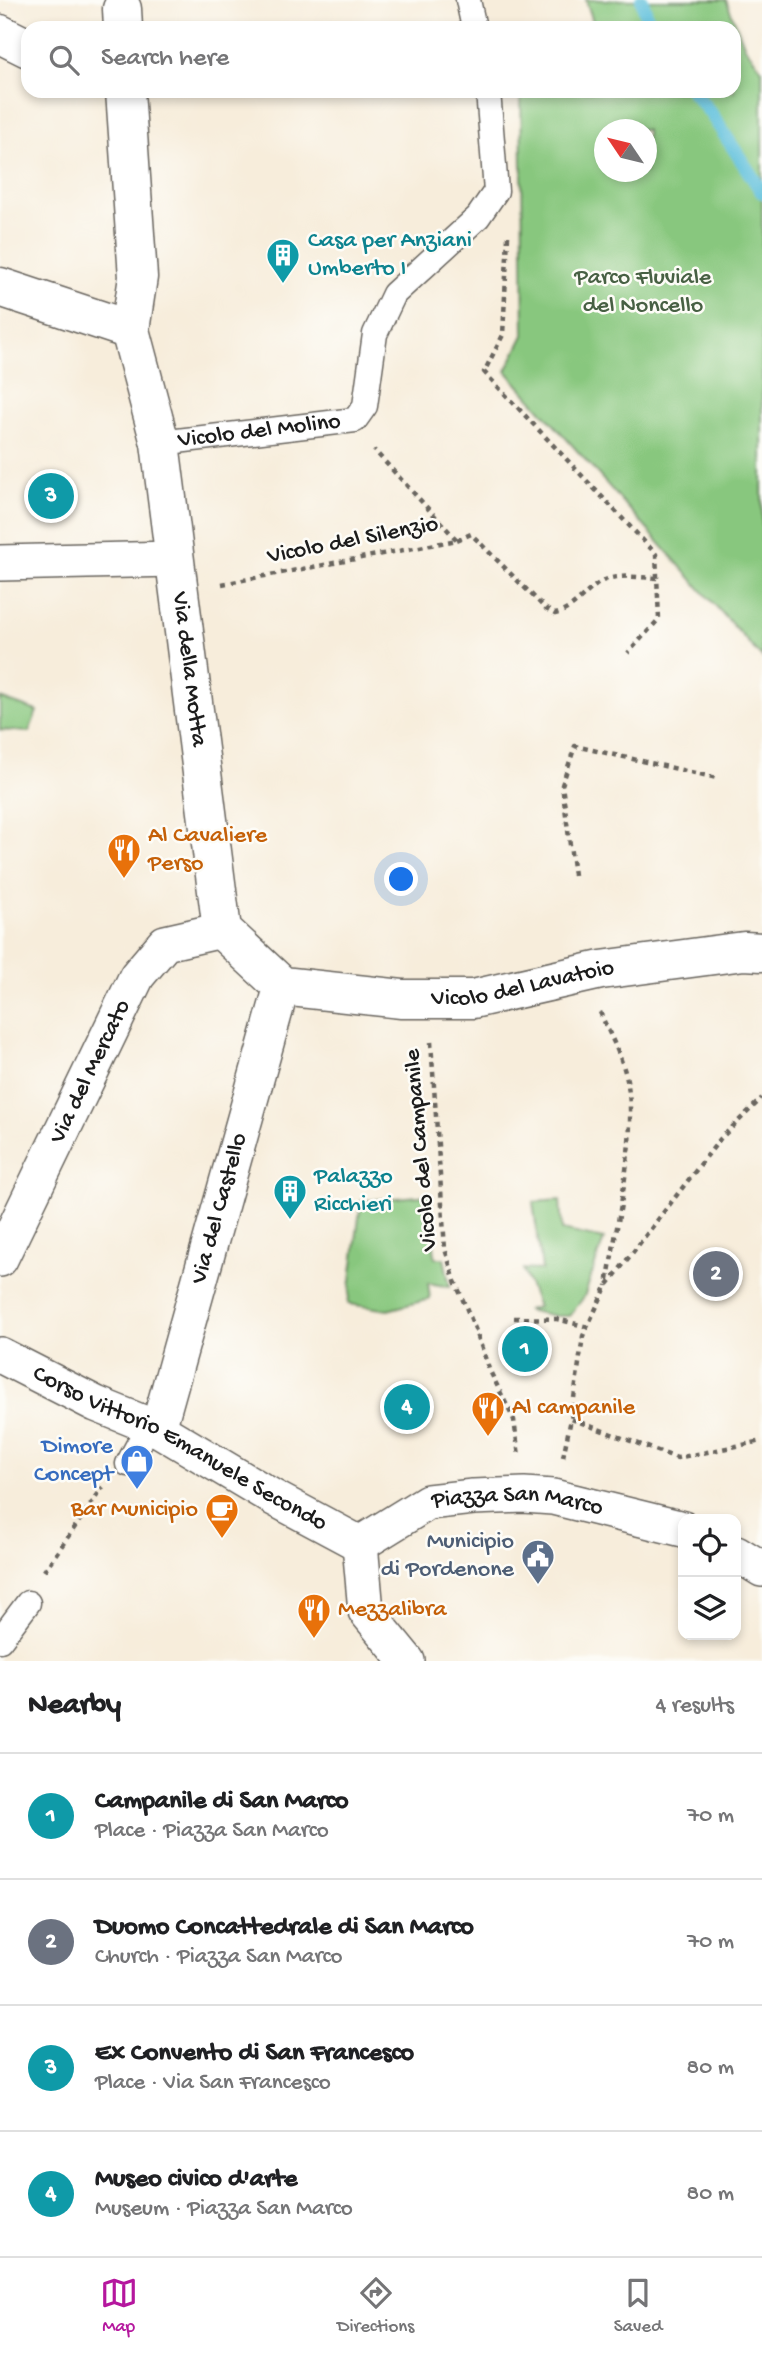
<!DOCTYPE html>
<meta charset="utf-8">
<style>
body{margin:0;font-family:"Gochi Hand",sans-serif;background:#f6f6f6;color:#202124}
.controls{position:absolute;right:21px;bottom:21px;display:grid;overflow:hidden;border-radius:14px;box-shadow:0 4px 10px #0003}
.controls button{width:63px;height:63px;display:grid;place-items:center;padding:0;border:0;border-bottom:2px solid #e0e0e0;background:#fff;color:#202124;font:35px sans-serif}
.compass{position:absolute;left:594px;top:119px;width:63px;height:63px;border-radius:50%;background:#fff;box-shadow:0 4px 10px #0003;rotate:305deg}
.you{position:absolute;left:402px;top:880px;width:24px;height:24px;margin:-18px;border:5px solid #fff;border-radius:50%;background:#1a73e8;box-shadow:0 0 0 10px #1a73e833}
.badge{display:grid;place-items:center;width:46px;height:46px;border-radius:50%;background:#b5179e;color:#fff;font-size:23px;font-weight:700}
.pin{position:absolute;translate:-50% -50%;border:4px solid #fff;box-shadow:0 2px 7px #0006}
.list{margin:0;padding:0;list-style:none}
h2{display:flex;justify-content:space-between;align-items:center;height:91px;margin:0;padding:0 28px;font-size:30px}
h2 small{font-size:23px;font-weight:400;color:#757577}
.list li{display:grid;grid-template-columns:46px 1fr auto;gap:21px;align-items:center;box-sizing:border-box;height:126px;padding:0 28px;border-top:2px solid #e0e0e0}
.list b{display:block;font-size:26px;white-space:nowrap}
.list p{margin:0;font-size:23px;white-space:nowrap;color:#757577}
.list em{font-size:23px;font-style:normal;color:#757577}
.icon{flex:none;width:38px;height:38px;fill:none;stroke:currentColor;stroke-width:2;stroke-linecap:round;stroke-linejoin:round}
.map{position:relative;flex:none;width:762px;height:1661px;overflow:hidden}
.search{position:absolute;background:#fff;box-shadow:0 4px 10px #0003;left:21px;right:21px;top:21px;height:77px;display:flex;align-items:center;gap:18px;box-sizing:border-box;padding:0 24px;border-radius:21px;color:#757577;font-size:26px}
.sheet{height:595px;background:#fff}
nav{display:flex;justify-content:space-around;align-items:center;box-sizing:border-box;height:98px;border-top:2px solid #e0e0e0;background:#fff;font-size:19px;color:#757577}
nav a{display:grid;justify-items:center;gap:4px}
nav .on{color:#b5179e}
.map>svg:first-child{display:block}
</style>
<div class="map">
<svg width="762" height="1661" viewBox="0 0 762 1661">
<rect width="100%" height="100%" fill="#fdfcf7"/>
<filter id="ink" filterUnits="userSpaceOnUse"><feTurbulence type="fractalNoise" baseFrequency=".0143" numOctaves="2"/><feDisplacementMap in="SourceGraphic" scale="14" xChannelSelector="R" yChannelSelector="G"/><feConvolveMatrix kernelMatrix="1 2 1 2 8 2 1 2 1" color-interpolation-filters="sRGB"/></filter>
<filter id="wash" filterUnits="userSpaceOnUse"><feTurbulence type="fractalNoise" baseFrequency=".00686" numOctaves="4" result="noise"/><feDisplacementMap in="SourceGraphic" scale="28" xChannelSelector="R" yChannelSelector="G"/><feGaussianBlur stdDeviation="1.57" result="paint"/><feColorMatrix in="noise" values="0 0 0 0 0 0 0 0 0 0 0 0 0 0 0 0 0 1.4 0 .05"/><feComposite in="paint" operator="in"/></filter>
<g filter="url(#wash)">
<rect width="100%" height="100%" fill="#f7eddb"/>
<g fill="#88c77e" stroke="#52724d" stroke-width="2" fill-rule="evenodd">
<path d="M586,0h140l19,47 17,22v589l-256,-287 18,-36 -3,-244h213v-63h-139zM604,130h42v42h-42z"/>
<polygon points="0,698 37,711 29,732 0,730"/>
<polygon points="430,1195 435,1258 444,1258 450,1287 428,1283 430,1299 388,1310 348,1304 361,1201"/>
<polygon points="560,1200 562,1230 604,1239 584,1297 569,1316 555,1316 526,1310 538,1307 523,1269 542,1270 533,1202"/>
</g>
<g fill="none" stroke-linecap="round" stroke-linejoin="round">
<g stroke="#5ec0dc" stroke-width="14">
<polyline points="642,0 650,28"/>
<polyline points="692,91 710,112 762,192"/>
</g>
</g>
</g>
<g filter="url(#ink)">
<g fill="none" stroke-linecap="round" stroke-linejoin="round">
<defs>
<g id="service">
<polyline points="468,0 474,28"/>
<path id="s1" d="M160,443l195,-23 10,-14 10,-72 19,-40 84,-77 18,-26 -8,-100"/>
<polyline points="128,1464 149,1425"/>
<polyline points="0,1640 28,1603"/>
</g>
<g id="pedestrian">
<polyline points="0,563 174,559"/>
<path id="s2" d="M0,1259l137,-283 28,-33 57,-13"/>
<path id="s3" d="M0,1355l96,49 62,25 116,69 86,46"/>
<path id="s4" d="M158,1429l124,-443"/>
<path id="s5" d="M360,1544l68,-42 45,-5 51,-2 29,2 130,32"/>
<polyline points="360,1544 366,1611 407,1661"/>
<polyline points="736,1553 762,1569"/>
</g>
<g id="minor">
<polyline points="122,9 123,28"/>
<polyline points="0,34 28,48"/>
<polyline points="0,287 130,330 138,277 125,91"/>
<path id="s6" d="M130,330l30,113 62,487 60,56 120,13h71l128,-29 143,-19 18,1"/>
</g>
</defs>
<use href="#service" stroke="#69655f" stroke-width="27"/>
<use href="#pedestrian" stroke="#69655f" stroke-width="38"/>
<use href="#minor" stroke="#69655f" stroke-width="41"/>
<g stroke="#69655f" stroke-width="4.5" stroke-dasharray="5 5" stroke-linecap="butt">
<polyline points="508,236 503,335 484,372 656,554 659,619 628,653"/>
<path d="M457,540l14,-6 75,75 9,5c20,-5 29,-22 46,-32 15,-9 40,-4 57,-4"/>
<polyline points="222,584 457,540 374,450"/>
<polyline points="574,875 562,785 575,746 717,778"/>
<path d="M600,1012c8,19 19,39 25,60 16,54 -10,157 -18,214"/>
<polyline points="431,1042 445,1249 455,1281 476,1331 489,1369 514,1420 519,1456"/>
<polyline points="514,1318 557,1319 588,1327"/>
<polyline points="571,1419 677,1458 762,1441"/>
<polyline points="563,1457 571,1419 583,1336 606,1287 720,1139 762,1098"/>
<polyline points="44,1571 103,1487"/>
</g>
<use href="#service" stroke="#fff" stroke-width="24"/>
<use href="#pedestrian" stroke="#fff" stroke-width="35"/>
<use href="#minor" stroke="#fff" stroke-width="38"/>
</g>
</g>
<defs>
<symbol id="building-pin" viewBox="-11 -11 22 30"><path d="M0 17L-7.5 6A9.5 9.5 0 1 1 7.5 6Z" fill="#0f9aa8" stroke="#fdfcf7"/><path d="M-4-6H4V6H1V3H-1V6H-4ZM-2.5-4.3h1.7v1.8h-1.7ZM.8-4.3h1.7v1.8H.8ZM-2.5-1h1.7V.8h-1.7ZM.8-1h1.7V.8H.8Z" fill="#fff"/></symbol>
<symbol id="restaurant-pin" viewBox="-11 -11 22 30"><path d="M0 17L-7.5 6A9.5 9.5 0 1 1 7.5 6Z" fill="#e8710a" stroke="#fdfcf7"/><path d="M-5-6h1v4h1v-4h1v4h1v-4h1v5L-1.5 .5V6h-2V.5L-5-1ZM5-6V6H3V1.5H1.5Q1.5-4 5-6Z" fill="#fff"/></symbol>
<symbol id="shop-pin" viewBox="-11 -11 22 30"><path d="M0 17L-7.5 6A9.5 9.5 0 1 1 7.5 6Z" fill="#3f7fe0" stroke="#fdfcf7"/><path d="M-5-2.5h2.3a2.7 3.5 0 0 1 5.4 0H5L5.5 6h-11ZM-1.5-2.5h3a1.5 2.3 0 0 0-3 0Z" fill="#fff"/></symbol>
<symbol id="cafe-pin" viewBox="-11 -11 22 30"><path d="M0 17L-7.5 6A9.5 9.5 0 1 1 7.5 6Z" fill="#e8710a" stroke="#fdfcf7"/><path d="M-5.5-4.5H6V0H3Q3 3.5 0 3.5H-2.5Q-5.5 3.5-5.5 0ZM3-3.2v2h1.7v-2ZM-6 4.5H4V6H-6Z" fill="#fff"/></symbol>
<symbol id="civic-pin" viewBox="-11 -11 22 30"><path d="M0 17L-7.5 6A9.5 9.5 0 1 1 7.5 6Z" fill="#5c6f8a" stroke="#fdfcf7"/><path d="M-.6-6.5H3V-4.5H.6V-3L4-1V1h2V6H-6V1h2V-1L-.6-3ZM-1.2 2.5V6h2.4V2.5Z" fill="#fff"/></symbol>
</defs>
<g fill-rule="evenodd">
<use href="#building-pin" x="264" y="236" width="38" height="52"/>
<use href="#restaurant-pin" x="105" y="831" width="38" height="52"/>
<use href="#building-pin" x="271" y="1172" width="38" height="52"/>
<use href="#restaurant-pin" x="469" y="1389" width="38" height="52"/>
<use href="#shop-pin" x="118" y="1442" width="38" height="52"/>
<use href="#cafe-pin" x="203" y="1491" width="38" height="52"/>
<use href="#civic-pin" x="519" y="1537" width="38" height="52"/>
<use href="#restaurant-pin" x="295" y="1591" width="38" height="52"/>
</g>
<g text-anchor="middle" dominant-baseline="central" stroke-width="5" stroke-linejoin="round" paint-order="stroke">
<g font-size="24" fill="#0d838f" stroke="#fdfcf7" text-anchor="start">
<text x="308" y="241">Casa per Anziani<tspan x="308" dy="28">Umberto I</tspan></text>
<text x="314" y="1177">Palazzo<tspan x="314" dy="28">Ricchieri</tspan></text>
</g>
<g font-size="24" fill="#476043" stroke="#fdfcf7">
<text x="643" y="278">Parco Fluviale<tspan x="643" dy="28">del Noncello</tspan></text>
</g>
<g font-size="24" fill="#1c1c1c" stroke="#fdfcf7">
<text stroke="none"><textPath href="#s1" startOffset="100">Vicolo del Molino</textPath></text>
<text transform="translate(353 541) rotate(-11)">Vicolo del Silenzio</text>
<text stroke="none"><textPath href="#s6" startOffset="345">Via della Motta</textPath></text>
<text stroke="none"><textPath href="#s6" startOffset="933">Vicolo del Lavatoio</textPath></text>
<text stroke="none"><textPath href="#s2" startOffset="208">Via del Mercato</textPath></text>
<text transform="translate(422 1150) rotate(-95)">Vicolo del Campanile</text>
<text stroke="none"><textPath href="#s4" startOffset="229">Via del Castello</textPath></text>
<text stroke="none"><textPath href="#s3" startOffset="203">Corso Vittorio Emanuele Secondo</textPath></text>
<text stroke="none"><textPath href="#s5" startOffset="170">Piazza San Marco</textPath></text>
</g>
<g font-size="24" fill="#c56008" stroke="#fdfcf7" text-anchor="start">
<text x="148" y="836">Al Cavaliere<tspan x="148" dy="28">Perso</tspan></text>
<text x="512" y="1408">Al campanile</text>
<text x="198" y="1510" text-anchor="end">Bar Municipio</text>
<text x="338" y="1610">Mezzalibra</text>
</g>
<g font-size="24" fill="#366cbe" stroke="#fdfcf7" text-anchor="end">
<text x="113" y="1447">Dimore<tspan x="113" dy="28">Concept</tspan></text>
</g>
<g font-size="24" fill="#4e5e75" stroke="#fdfcf7" text-anchor="end">
<text x="514" y="1542">Municipio<tspan x="514" dy="28">di Pordenone</tspan></text>
</g>
</g>
</svg>
<div class="controls">
<button><svg class="icon" aria-label="locate" viewBox="0 0 24 24"><circle cx="12" cy="12" r="6"/><path d="M12 2v4M12 18v4M2 12h4M18 12h4"/></svg></button>
<button><svg class="icon" aria-label="layers" viewBox="0 0 24 24"><path d="M12 4l9 5-9 5-9-5zM3 14l9 5 9-5"/></svg></button>
</div>
<svg class="compass" viewBox="-18 -18 36 36"><path d="M0-13l5 13h-10z" fill="#e53935"/><path d="M0 13l5-13h-10z" fill="#757577"/></svg>
<div class="you"></div>
<div class="pin badge" style="left:525px;top:1349px;background:#0f9aa8">1</div>
<div class="pin badge" style="left:716px;top:1274px;background:#6b7280">2</div>
<div class="pin badge" style="left:51px;top:496px;background:#0f9aa8">3</div>
<div class="pin badge" style="left:407px;top:1407px;background:#0f9aa8">4</div>
<div class="search"><svg class="icon" aria-label="search" viewBox="0 0 24 24"><circle cx="10" cy="10" r="6"/><path d="M15 15l6 6"/></svg>Search here</div>
</div>
<section class="sheet">
<h2>Nearby<small>4 results</small></h2>
<ul class="list">
<li><span class="badge" style="background:#0f9aa8">1</span><div><b>Campanile di San Marco</b><p>Place · Piazza San Marco</p></div><em>70 m</em></li>
<li><span class="badge" style="background:#6b7280">2</span><div><b>Duomo Concattedrale di San Marco</b><p>Church · Piazza San Marco</p></div><em>70 m</em></li>
<li><span class="badge" style="background:#0f9aa8">3</span><div><b>Ex Convento di San Francesco</b><p>Place · Via San Francesco</p></div><em>80 m</em></li>
<li><span class="badge" style="background:#0f9aa8">4</span><div><b>Museo civico d'arte</b><p>Museum · Piazza San Marco</p></div><em>80 m</em></li>
</ul>
</section>
<nav>
<a class="on"><svg class="icon" aria-label="map" viewBox="0 0 24 24"><path d="M3 6l6-2 6 2 6-2v14l-6 2-6-2-6 2zM9 4v14M15 6v14"/></svg>Map</a>
<a><svg class="icon" aria-label="directions" viewBox="0 0 24 24"><path d="M12 3l9 9-9 9-9-9zM9 14v-3h6M13 9l2 2-2 2"/></svg>Directions</a>
<a><svg class="icon" aria-label="saved" viewBox="0 0 24 24"><path d="M7 4h10v16l-5-4-5 4z"/></svg>Saved</a>
</nav>
